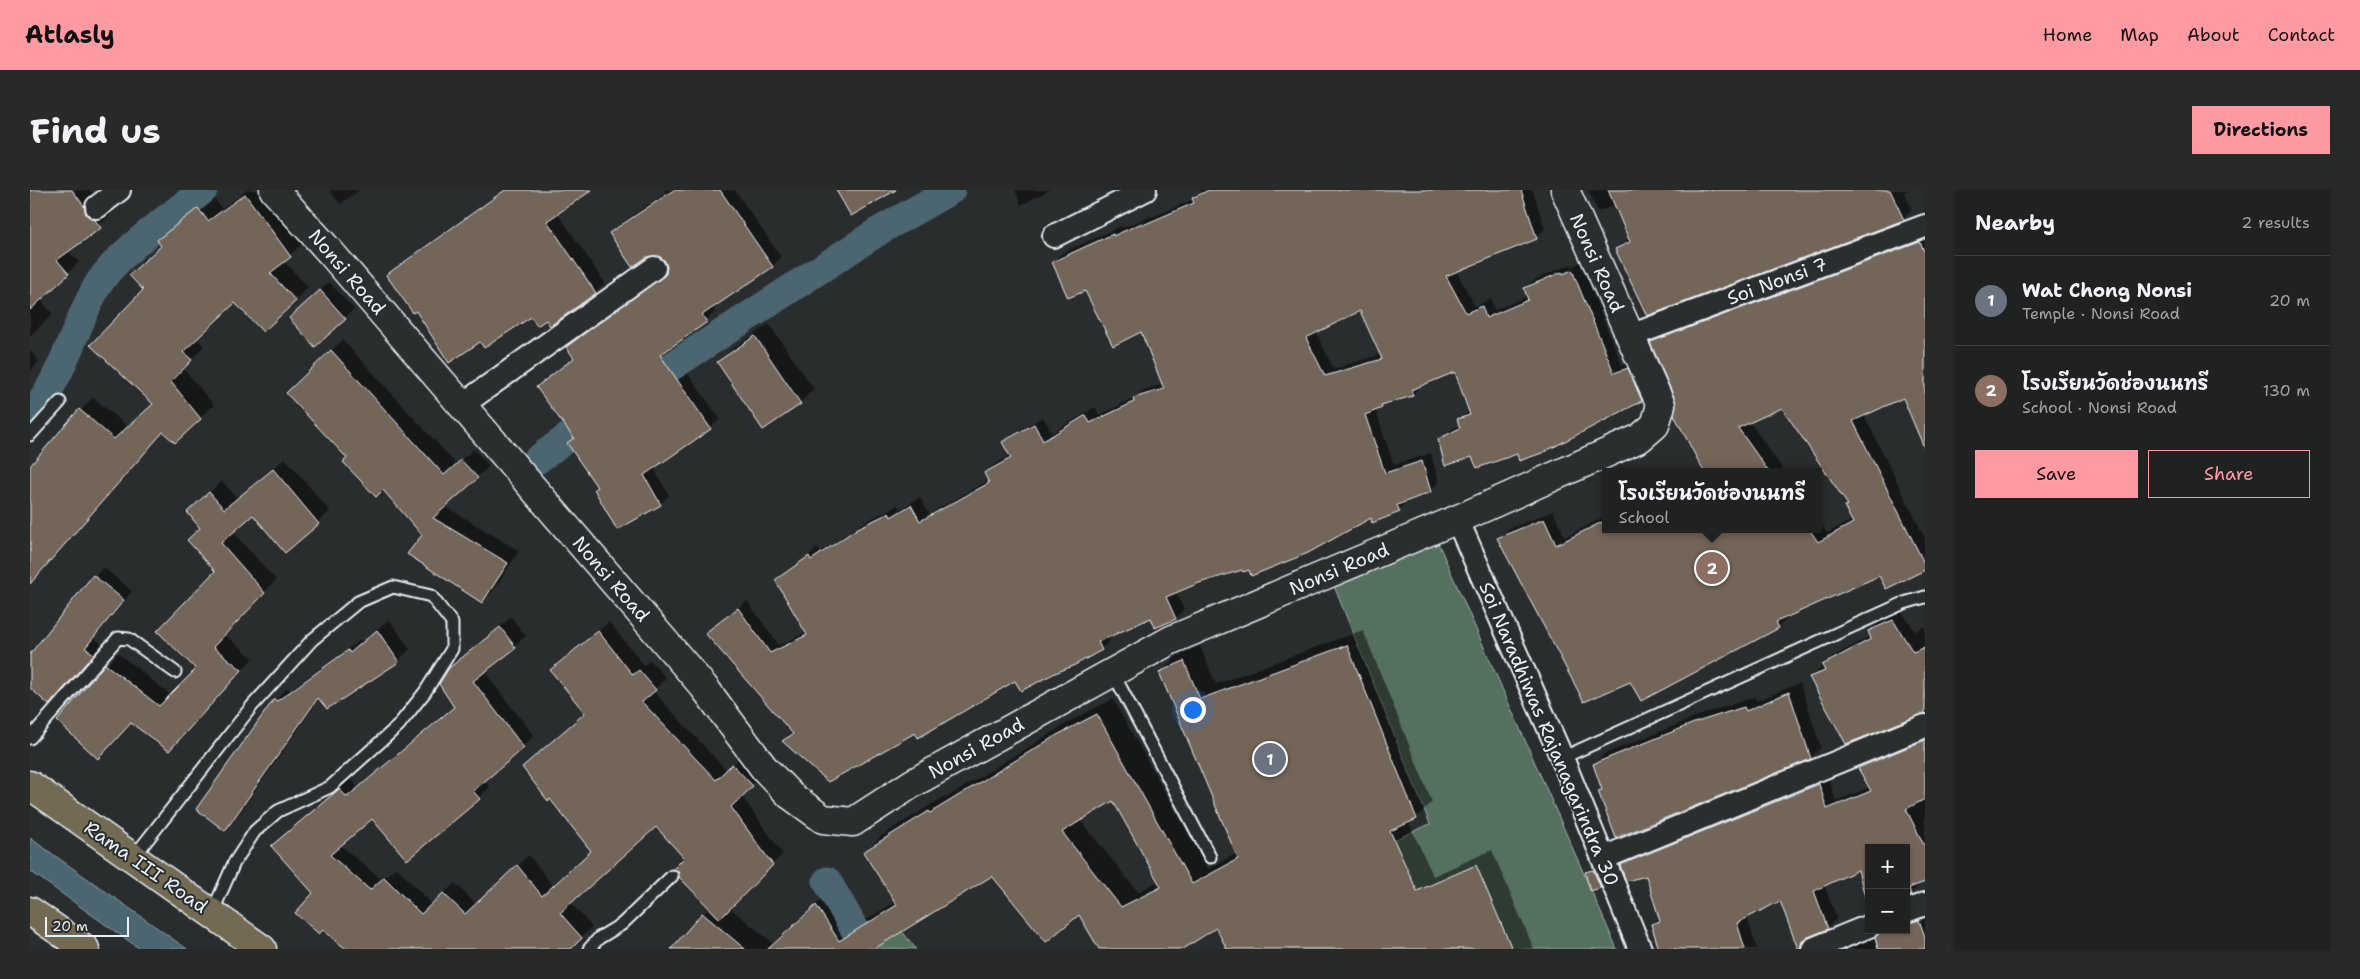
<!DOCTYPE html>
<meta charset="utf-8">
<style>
body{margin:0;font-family:"Shantell Sans","Playpen Sans Thai",sans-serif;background:#282a2a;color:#f1f3f6}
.controls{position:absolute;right:15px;bottom:15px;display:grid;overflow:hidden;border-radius:0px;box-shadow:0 1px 4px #0004}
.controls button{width:45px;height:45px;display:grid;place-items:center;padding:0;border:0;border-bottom:1px solid #3d3f40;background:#202222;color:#f1f3f6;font:25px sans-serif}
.scale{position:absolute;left:15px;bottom:12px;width:84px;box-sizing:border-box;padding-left:5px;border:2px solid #e8f1f8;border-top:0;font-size:14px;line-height:18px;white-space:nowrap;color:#e8f1f8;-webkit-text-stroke:4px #2a2d2e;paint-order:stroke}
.you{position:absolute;left:1162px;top:519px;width:18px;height:18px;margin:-12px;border:4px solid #fff;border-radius:50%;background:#1a73e8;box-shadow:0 0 0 8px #1a73e833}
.badge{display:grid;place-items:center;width:32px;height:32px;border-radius:50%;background:#ff9aa2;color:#fff;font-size:16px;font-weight:700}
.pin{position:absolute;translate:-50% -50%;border:2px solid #fff;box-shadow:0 1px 5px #0006}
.popup{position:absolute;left:1572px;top:278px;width:220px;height:65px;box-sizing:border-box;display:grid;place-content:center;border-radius:0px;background:#202222;filter:drop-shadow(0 1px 4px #0005);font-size:16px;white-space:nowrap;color:#a2a4a5}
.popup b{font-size:19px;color:#f1f3f6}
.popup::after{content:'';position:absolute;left:50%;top:100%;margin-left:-10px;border:10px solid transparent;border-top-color:#202222}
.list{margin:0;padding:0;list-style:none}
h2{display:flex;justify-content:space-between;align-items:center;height:65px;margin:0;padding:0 20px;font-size:21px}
h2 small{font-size:16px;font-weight:400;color:#a2a4a5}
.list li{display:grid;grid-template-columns:32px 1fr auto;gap:15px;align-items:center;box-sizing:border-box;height:90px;padding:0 20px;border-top:1px solid #3d3f40}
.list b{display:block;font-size:19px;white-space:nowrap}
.list p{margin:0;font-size:16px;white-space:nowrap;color:#a2a4a5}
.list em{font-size:16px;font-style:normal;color:#a2a4a5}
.actions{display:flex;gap:10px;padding:15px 20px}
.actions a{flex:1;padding:11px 0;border:1px solid #ff9aa2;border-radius:0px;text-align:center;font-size:18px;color:#ff9aa2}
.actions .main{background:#ff9aa2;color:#111}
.map{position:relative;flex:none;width:1895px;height:759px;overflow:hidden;border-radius:0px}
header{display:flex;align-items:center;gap:30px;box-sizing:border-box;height:70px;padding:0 25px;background:#ff9aa2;color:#111}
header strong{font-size:24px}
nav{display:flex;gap:28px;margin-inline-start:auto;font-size:18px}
.intro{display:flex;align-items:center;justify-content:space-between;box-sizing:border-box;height:120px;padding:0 30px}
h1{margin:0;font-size:35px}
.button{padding:12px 22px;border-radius:0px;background:#ff9aa2;color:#111;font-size:18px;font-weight:700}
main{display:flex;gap:30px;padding:0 30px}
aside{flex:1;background:#202222;border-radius:0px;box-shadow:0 1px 4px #0004}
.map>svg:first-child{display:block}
</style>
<header>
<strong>Atlasly</strong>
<nav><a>Home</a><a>Map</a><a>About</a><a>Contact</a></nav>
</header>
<div class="intro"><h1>Find us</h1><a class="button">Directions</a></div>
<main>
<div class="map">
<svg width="1895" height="759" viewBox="0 0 1895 759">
<rect width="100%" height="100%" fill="#2a2d2e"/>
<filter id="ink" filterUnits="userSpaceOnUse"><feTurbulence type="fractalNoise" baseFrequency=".02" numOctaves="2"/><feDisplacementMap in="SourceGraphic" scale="10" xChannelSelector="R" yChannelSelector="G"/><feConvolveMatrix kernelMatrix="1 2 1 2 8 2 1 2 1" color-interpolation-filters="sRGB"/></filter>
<g filter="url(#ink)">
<g fill="#55705f" stroke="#9eb0ac">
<polygon points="1408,353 1587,759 1258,759 1248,702 1400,634 1304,396"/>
<polygon points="871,740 886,759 844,758"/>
</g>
<polygon fill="#4b666f" stroke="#8a9ea6" points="0,648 157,759 110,759 0,681"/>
<g fill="#0007" fill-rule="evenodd">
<polygon points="0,0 60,0 80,26 38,61 49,72 10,109 23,124 0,146"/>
<polygon points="217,0 235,0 273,53 254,71 278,97 265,110 205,111 166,148 174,156 153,178 184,215 145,251 133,241 0,394 0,275 2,276 63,207 98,237 124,214 114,100 132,55 129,51 182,5 192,19"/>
<polygon points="299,0 330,0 310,14"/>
<polygon points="474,0 559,0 527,22 575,93 565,102 521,134 516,128 501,125 451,151 386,119 358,85 367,76"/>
<polygon points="634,0 705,0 751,67 742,76 682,117 685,122 676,131 639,157 690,229 680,238 623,277 639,305 630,314 568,297 538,253 545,247 508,197 544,167 537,157 546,148 637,83 638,76 635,69 623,64 603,76 581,43 590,34 636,3"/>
<polygon points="985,0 1020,0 991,15"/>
<path d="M1172,0h331l12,39 -9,8 -80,33 19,36 16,-7 3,11 34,-14 -3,-7 9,-9 37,-16 1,3 8,-5 42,103 14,-4 14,31 -8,8 -125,53 -44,2 -33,-15 8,-9 12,-6 -2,-5 12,-10 -14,-40 -35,14 -8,11 -28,8 -10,6 19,56 37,-12 8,29 -9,9 -23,9 -8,10 -28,6 -121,52 -51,14 -23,10 8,17 -8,9 -20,9 -5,-10 -43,19 2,5 -9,8 -85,31 -101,51 -131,10 8,-9 -85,-99 40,-32 32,44 28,-13 -30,-52 41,-32 2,4 48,-32 30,-15 2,4 20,-12 9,17 60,-34 -4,-7 9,-8 17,-10 -7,-12 9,-9 30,-17 9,16 43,-26 4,8 35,-17 9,-8 20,-6 -22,-53 -88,-69 9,-9 59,-27 1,2 29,-12 1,1 42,-18zM1331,119l20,45 -47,15 -18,-37z"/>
<polygon points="1558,0 1880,0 1874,2 1882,20 1873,29 1586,59 1600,48 1586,15 1568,22"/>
<polygon points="1895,45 1895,238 1874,207 1834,225 1895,348 1895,378 1850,384 1757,426 1758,428 1748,437 1601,490 1469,348 1478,339 1523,321 1535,347 1576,326 1576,339 1788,339 1788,330 1797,343 1822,330 1816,316 1819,314 1753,216 1719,231 1755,282 1665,282 1673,278 1647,208 1622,153 1631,144"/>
<polygon points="299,92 324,119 315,128 270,119"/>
<polygon points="739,134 784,199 770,213 733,238 689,172 702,159"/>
<polygon points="313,150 426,274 444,259 459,276 415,316 489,361 464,400 452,411 354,298 319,268 269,191"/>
<polygon points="0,160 9,171 0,182"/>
<polygon points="255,268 300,321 288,333 223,323 202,341 246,390 194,444 223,468 150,548 101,532 28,530 88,463 141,505 168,479 186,381 172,337 158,322 192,291 207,308"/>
<polygon points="73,377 102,401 64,448 72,454 28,504 0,496 0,465"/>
<polygon points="1872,422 1885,441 1895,436 1895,518 1781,487 1803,466 1841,446 1839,441 1849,432"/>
<path d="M481,427l15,19 -42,35 50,65 -50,44 6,7 -11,11 -72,60 -34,-41 -33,28 42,35 14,-13 36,37 23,-21 21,21 53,-49 24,31 39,-35 -6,-139 -34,-42 57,-48 35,43 6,-5 16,18 -13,13 74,80 17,-17 19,20 -22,21 42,59 -53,54 43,35 59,-53 24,36 40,-25 -31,-49 16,-16 64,-40 1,2 128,-79 39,-20 95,170 29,-16 -76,-181 16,-16 23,-10 16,38 147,-54 69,172 -16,16 -8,3 25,55 59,-26 42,99h-306l-11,-23 -51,23h-65l-22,-36 -87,-39 -121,75h-199l38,-42 -25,-49 -29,-32 -86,76 22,25 -23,22h-221l-33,-56 -42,-47 78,-67 7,8 97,-81 -5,-37zM1083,609l46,82 -21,11 -58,-72z"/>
<polygon points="359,429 380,459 368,471 297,517 290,508 207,627 195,639 245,510 257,498 260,500 330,450 333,452"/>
<polygon points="1770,493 1791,557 1780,568 1569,602 1573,598 1564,575 1574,564 1676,523 1725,507 1726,511"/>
<polygon points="1895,545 1895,689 1889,692 1889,695 1880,704 1876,706 1876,658 1839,658 1829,679 1794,695 1807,728 1797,738 1779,746 1780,755 1783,759 1769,759 1750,709 1717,727 1727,759 1630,759 1622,734 1630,726 1617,684 1591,676 1601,666 1798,585 1806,611 1840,597 1830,578 1839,569"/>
<polygon points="1876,720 1895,722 1895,759 1806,759 1851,741 1876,740"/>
</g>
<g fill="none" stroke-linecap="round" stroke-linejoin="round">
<g stroke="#4b666f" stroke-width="29">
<polyline points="607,199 849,41 921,0"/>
<path d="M0,226c33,-38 43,-86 66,-128 18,-33 77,-73 107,-98"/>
<polyline points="507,270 572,222"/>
<polyline points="797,691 836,759"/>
</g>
</g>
<g fill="#736559" stroke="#e8f1f8" fill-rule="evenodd">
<polygon points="0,0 42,0 54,16 56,25 65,30 71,38 27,70 39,84 0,120"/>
<polygon points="475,0 562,0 517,31 566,103 520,136 516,130 507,136 501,127 454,158 450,152 419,173 386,121 383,123 356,85"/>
<polygon points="644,0 690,0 743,77 672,125 677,132 630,165 681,239 614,285 631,315 587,340 564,299 567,297 537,253 544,248 506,197 544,168 536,157 636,84 637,77 635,71 629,66 617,67 602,77 579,43"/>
<polygon points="806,0 866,0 821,26"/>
<path d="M1179,0h312l16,49 -91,37 20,37 16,-7 4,12 42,-18 -4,-12 38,-16 1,2 9,-4 42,103 14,-5 14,33 -100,52 -23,8 -2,-7 -40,14 -5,-11 -27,9 -7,-27 22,-11 -3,-9 13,-4 -15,-43 -44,18 2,6 -32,9 1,3 -17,7 20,58 37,-12 9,31 -34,13 3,7 -28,11 -1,-5 -63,35 -57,23 -2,-6 -6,2 -1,-2 -43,13 -33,14 10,22 -21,9 -4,-10 -53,24 4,8 -29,16 -18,7 -34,18 -6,-10 -97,57 -3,-5 -87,49 -46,-41 11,-7 -88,-101 33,-25 32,45 37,-18 -32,-55 34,-24 2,4 47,-32 31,-15 2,4 20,-12 9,16 69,-38 -5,-10 27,-15 -9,-16 32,-18 9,17 43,-26 4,8 44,-21 -1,-4 31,-9 -23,-57 -28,14 -28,-55 -17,7 -16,-36 61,-28v2l29,-13 1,2 51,-22 -2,-5zM1330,121l22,48 -57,17 -19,-38z"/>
<polygon points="1578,0 1860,0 1874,30 1617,126 1585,59 1600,52"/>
<polygon points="215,4 261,67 240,83 266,111 233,142 205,113 153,162 162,170 141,192 171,229 145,253 133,242 0,394 0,276 49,219 84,249 123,214 60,155 113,100 99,85 131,56 127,50 168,18 178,31"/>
<polygon points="1890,52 1895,63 1895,260 1873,208 1823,231 1895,375 1895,380 1856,399 1849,386 1746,432 1749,438 1611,511 1600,492 1554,512 1467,348 1514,329 1526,355 1576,330 1576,339 1779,339 1788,352 1823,333 1814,316 1818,315 1752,218 1708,238 1739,282 1674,282 1644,225 1645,209 1620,152"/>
<polygon points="290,100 316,129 285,157 259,128"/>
<polygon points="725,146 771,214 733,240 687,172"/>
<polygon points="301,160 414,285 431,270 448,288 403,328 478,373 452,413 377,364 392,345 353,300 346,307 313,272 317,268 256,203"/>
<polygon points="243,279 289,334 255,363 223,325 191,353 235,403 183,457 212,480 139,561 101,533 68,569 27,531 75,474 129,516 166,479 127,441 185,381 157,350 170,338 157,322 179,302 194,319"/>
<polygon points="63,385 94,410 55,458 64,464 19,515 0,498 0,464"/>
<polygon points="1863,430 1883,462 1895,457 1895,523 1816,554 1779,487 1795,481 1792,475 1841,449 1838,441"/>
<polygon points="470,437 486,458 443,491 494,558 443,601 450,609 377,670 342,629 300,665 340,700 354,687 391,724 413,703 435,724 487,675 512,706 561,661 520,609 518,611 492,577 555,523 520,480 568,441 603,485 609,480 626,500 612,512 686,590 702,574 723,596 701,617 743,675 690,729 649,687 648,681 643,679 654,668 626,637 530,723 552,748 541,759 316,759 293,740 289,744 265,723 283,703 241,656 309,599 317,607 424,517 409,494 419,478"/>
<polygon points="347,440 369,472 297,519 288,508 195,641 166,619 244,509 247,511 318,460 320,463"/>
<path d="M1317,455l70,174 -27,12 27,60 59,-26 36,84h-285l-11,-21 -33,21h-84l-20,-34 -33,27 -54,-66 -118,73h-106l48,-44 23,36 58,-36 -34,-53 66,-41 1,2 127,-78 40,-21 95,170 46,-25 -79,-187 25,-11 16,38zM1083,611l48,86 -40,20 -59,-75z"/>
<polygon points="1759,502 1781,569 1586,648 1568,601 1572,600 1563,574 1664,533 1714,517 1716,521"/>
<polygon points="1895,550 1895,609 1876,619 1895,657 1895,692 1879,698 1881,705 1876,707 1876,658 1839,658 1839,722 1828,680 1784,701 1798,739 1778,747 1772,751 1770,759 1768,759 1750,711 1707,733 1715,759 1629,759 1621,734 1630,731 1616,686 1596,691 1590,675 1789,594 1797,619 1841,601 1828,578"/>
<polygon points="1563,680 1571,698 1560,701 1555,682"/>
<polygon points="672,723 715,759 641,759"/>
<polygon points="1889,730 1895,747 1895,759 1848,759 1845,747 1851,740 1876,740 1876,734"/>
</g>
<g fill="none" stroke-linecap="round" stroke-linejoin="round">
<defs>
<g id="lane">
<polyline points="0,245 30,212"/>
<polyline points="1083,483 1180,667"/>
<polyline points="0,548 88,448 99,449 145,482"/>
<polyline points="1532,568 1874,413 1895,407"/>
<polyline points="103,668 222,516 282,450 328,412 363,397 401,406 422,433 422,459 395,502 368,536 300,597 248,621 225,641 204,673 182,723"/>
<polyline points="559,759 569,748 592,734 642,686"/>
</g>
<g id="street">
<polyline points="67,17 89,0"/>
<polyline points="1024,46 1115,0"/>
<polyline points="1600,146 1895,36"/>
<polyline points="432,215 624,78"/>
<polyline points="1427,329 1532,568 1610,759"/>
<polyline points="1573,668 1895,536"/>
<polyline points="1876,721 1895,714"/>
<polyline points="1783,759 1839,736"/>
</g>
<polyline id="secondary" points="244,0 301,63 674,497 734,578 760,605 793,629 823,632 883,593 1141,450 1435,326 1610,248 1625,235 1631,215 1535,0"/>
<g id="primary">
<polyline points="0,595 232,759"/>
<polyline points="0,721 55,759"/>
</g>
</defs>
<use href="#lane" stroke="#e8f1f8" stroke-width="15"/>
<use href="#street" stroke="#e8f1f8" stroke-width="26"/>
<use href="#secondary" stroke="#e8f1f8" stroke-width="31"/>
<use href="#primary" stroke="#e8f1f8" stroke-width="31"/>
<use href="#lane" stroke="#2a2d2e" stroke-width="11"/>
<use href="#street" stroke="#2a2d2e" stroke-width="22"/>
<use href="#secondary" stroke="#2a2d2e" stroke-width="28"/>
<use href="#primary" stroke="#736b52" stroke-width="28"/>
</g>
</g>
<g text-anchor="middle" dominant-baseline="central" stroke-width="4" stroke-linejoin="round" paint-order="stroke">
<g font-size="19" fill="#e8f1f8" stroke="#2a2d2e">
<text transform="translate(1567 73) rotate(66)">Nonsi Road</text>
<text transform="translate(317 82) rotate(49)">Nonsi Road</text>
<text transform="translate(1747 91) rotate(-20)">Soi Nonsi 7</text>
<text transform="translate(1309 379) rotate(-23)">Nonsi Road</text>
<text transform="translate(581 389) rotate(49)">Nonsi Road</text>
<text transform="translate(1519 544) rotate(67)">Soi Naradhiwas Rajanagarindra 30</text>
<text transform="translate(946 558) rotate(-29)">Nonsi Road</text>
<text transform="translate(116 677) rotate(35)">Rama III Road</text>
</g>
</g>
</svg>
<div class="controls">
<button>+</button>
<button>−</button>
</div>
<div class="scale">20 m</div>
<div class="you"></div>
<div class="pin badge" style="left:1240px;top:569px;background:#6b7280">1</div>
<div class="pin badge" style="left:1682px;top:378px;background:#8d6e63">2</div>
<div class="popup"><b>โรงเรียนวัดช่องนนทรี</b>School</div>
</div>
<aside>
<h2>Nearby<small>2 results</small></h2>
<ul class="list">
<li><span class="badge" style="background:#6b7280">1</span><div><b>Wat Chong Nonsi</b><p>Temple · Nonsi Road</p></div><em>20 m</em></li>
<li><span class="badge" style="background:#8d6e63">2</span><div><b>โรงเรียนวัดช่องนนทรี</b><p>School · Nonsi Road</p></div><em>130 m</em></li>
</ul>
<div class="actions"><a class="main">Save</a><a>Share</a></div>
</aside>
</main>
